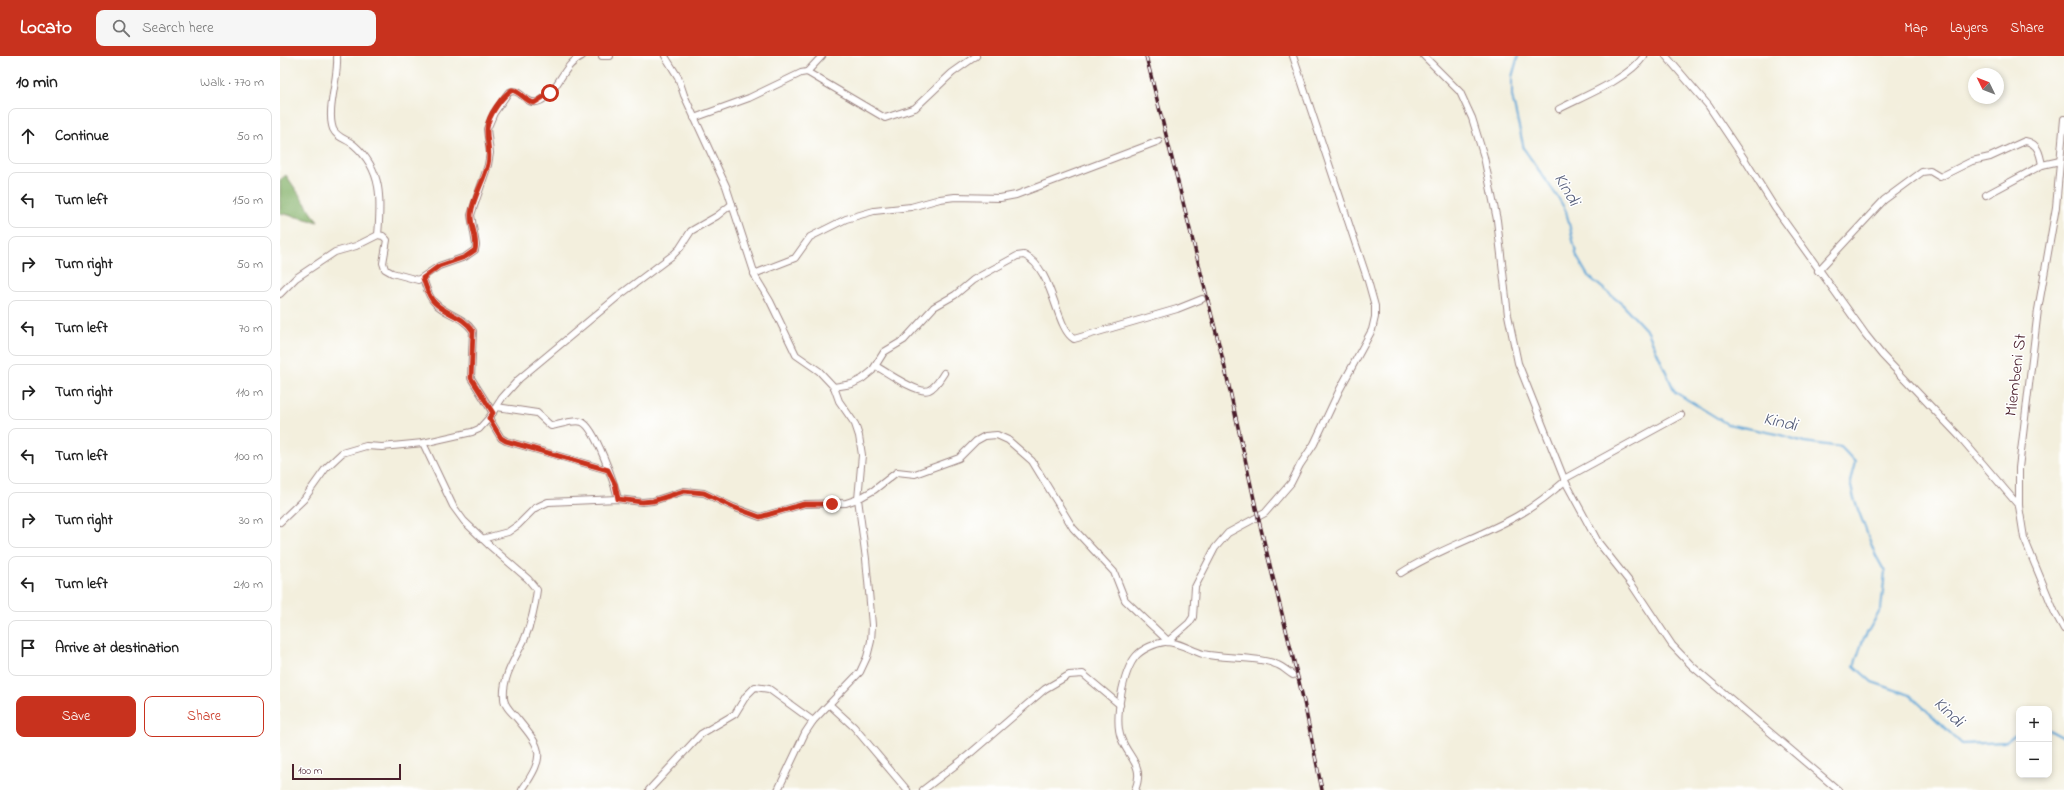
<!DOCTYPE html>
<meta charset="utf-8">
<style>
body{margin:0;font-family:"Indie Flower",sans-serif;background:#f6f6f6;color:#222}
.controls{position:absolute;right:12px;bottom:12px;display:grid;overflow:hidden;border-radius:8px;box-shadow:0 2px 6px #0003}
.controls button{width:36px;height:36px;display:grid;place-items:center;padding:0;border:0;border-bottom:1px solid #e0e0e0;background:#fff;color:#222;font:20px sans-serif}
.compass{position:absolute;left:1688px;top:12px;width:36px;height:36px;border-radius:50%;background:#fff;box-shadow:0 2px 6px #0003;rotate:313deg}
.scale{position:absolute;left:12px;bottom:10px;width:109px;box-sizing:border-box;padding-left:4px;border:2px solid #4a1f2b;border-top:0;font-size:11px;line-height:14px;white-space:nowrap;color:#4a1f2b;-webkit-text-stroke:3px #fff;paint-order:stroke}
.stop{position:absolute;width:12px;height:12px;margin:-9px;border:3px solid #c8321e;border-radius:50%;background:#fff}
.stop.end{background:#c8321e;border-color:#fff;box-shadow:0 1px 4px #0008}
.list{margin:0;padding:0;list-style:none}
h2{display:flex;justify-content:space-between;align-items:center;height:52px;margin:0;padding:0 16px;font-size:17px}
h2 small{font-size:13px;font-weight:400;color:#767676}
.list li{display:grid;grid-template-columns:26px 1fr auto;gap:12px;align-items:center;box-sizing:border-box;height:56px;margin:0 8px 8px;padding:0 8px;border:1px solid #e0e0e0;border-radius:8px}
.list b{display:block;font-size:15px;white-space:nowrap}
.list em{font-size:13px;font-style:normal;color:#767676}
.actions{display:flex;gap:8px;padding:12px 16px}
.actions a{flex:1;padding:9px 0;border:1px solid #c8321e;border-radius:8px;text-align:center;font-size:14px;color:#c8321e}
.actions .main{background:#c8321e;color:#fff}
.icon{flex:none;width:22px;height:22px;fill:none;stroke:currentColor;stroke-width:2;stroke-linecap:round;stroke-linejoin:round}
.map{position:relative;flex:none;width:1784px;height:734px;overflow:hidden}
header{display:flex;align-items:center;gap:24px;box-sizing:border-box;height:56px;padding:0 20px;background:#c8321e;color:#fff}
header strong{font-size:19px}
nav{display:flex;gap:22px;margin-inline-start:auto;font-size:14px}
.search{width:280px;height:36px;background:#f6f6f6;display:flex;align-items:center;gap:10px;box-sizing:border-box;padding:0 14px;border-radius:8px;color:#767676;font-size:15px}
main{display:flex}
aside{flex:1;background:#fff}
.map>svg:first-child{display:block}
</style>
<header>
<strong>Locato</strong>
<div class="search"><svg class="icon" aria-label="search" viewBox="0 0 24 24"><circle cx="10" cy="10" r="6"/><path d="M15 15l6 6"/></svg>Search here</div>
<nav><a>Map</a><a>Layers</a><a>Share</a></nav>
</header>
<main>
<aside>
<h2>10 min<small>Walk · 770 m</small></h2>
<ul class="list">
<li><svg class="icon" aria-label="ahead" viewBox="0 0 24 24"><path d="M12 20V5M6 11l6-6 6 6"/></svg><div><b>Continue</b></div><em>50 m</em></li>
<li><svg class="icon" aria-label="left" viewBox="0 0 24 24"><path d="M17 20v-9H6M10 6l-5 5 5 5"/></svg><div><b>Turn left</b></div><em>150 m</em></li>
<li><svg class="icon" aria-label="right" viewBox="0 0 24 24"><path d="M7 20v-9h11M14 6l5 5-5 5"/></svg><div><b>Turn right</b></div><em>50 m</em></li>
<li><svg class="icon" aria-label="left" viewBox="0 0 24 24"><path d="M17 20v-9H6M10 6l-5 5 5 5"/></svg><div><b>Turn left</b></div><em>70 m</em></li>
<li><svg class="icon" aria-label="right" viewBox="0 0 24 24"><path d="M7 20v-9h11M14 6l5 5-5 5"/></svg><div><b>Turn right</b></div><em>110 m</em></li>
<li><svg class="icon" aria-label="left" viewBox="0 0 24 24"><path d="M17 20v-9H6M10 6l-5 5 5 5"/></svg><div><b>Turn left</b></div><em>100 m</em></li>
<li><svg class="icon" aria-label="right" viewBox="0 0 24 24"><path d="M7 20v-9h11M14 6l5 5-5 5"/></svg><div><b>Turn right</b></div><em>30 m</em></li>
<li><svg class="icon" aria-label="left" viewBox="0 0 24 24"><path d="M17 20v-9H6M10 6l-5 5 5 5"/></svg><div><b>Turn left</b></div><em>210 m</em></li>
<li><svg class="icon" aria-label="arrive" viewBox="0 0 24 24"><path d="M6 21V4h12l-3 4 3 4H6"/></svg><div><b>Arrive at destination</b></div></li>
</ul>
<div class="actions"><a class="main">Save</a><a>Share</a></div>
</aside>
<div class="map">
<svg width="1784" height="734" viewBox="0 0 1784 734">
<rect width="100%" height="100%" fill="#fff"/>
<filter id="ink" filterUnits="userSpaceOnUse"><feTurbulence type="fractalNoise" baseFrequency=".025" numOctaves="2"/><feDisplacementMap in="SourceGraphic" scale="8" xChannelSelector="R" yChannelSelector="G"/><feConvolveMatrix kernelMatrix="1 2 1 2 8 2 1 2 1" color-interpolation-filters="sRGB"/></filter>
<filter id="wash" filterUnits="userSpaceOnUse"><feTurbulence type="fractalNoise" baseFrequency=".012" numOctaves="4" result="noise"/><feDisplacementMap in="SourceGraphic" scale="16" xChannelSelector="R" yChannelSelector="G"/><feGaussianBlur stdDeviation="0.9" result="paint"/><feColorMatrix in="noise" values="0 0 0 0 0 0 0 0 0 0 0 0 0 0 0 0 0 1.4 0 .05"/><feComposite in="paint" operator="in"/></filter>
<g filter="url(#wash)">
<rect width="100%" height="100%" fill="#f3efdd"/>
<polygon fill="#86b26c" stroke="#68684c" points="6,119 38,166 0,157 0,124"/>
<g fill="none" stroke-linecap="round" stroke-linejoin="round">
<g stroke="#61a6d7" stroke-width="2">
<polyline points="1238,0 1232,21 1232,40 1244,93 1279,143 1286,155 1297,201 1308,220 1343,249 1368,276 1395,336 1447,368 1497,378 1524,386 1561,391 1575,406 1570,426 1574,443 1595,498 1605,516 1601,553 1583,584 1574,610 1592,626 1630,639 1682,688 1726,686 1739,676"/>
<polyline points="1769,674 1784,682"/>
</g>
</g>
</g>
<g filter="url(#ink)">
<g fill="none" stroke-linecap="round" stroke-linejoin="round">
<defs>
<g id="street">
<path d="M57,0c2,22 -11,53 -4,73 4,9 14,10 21,16 29,25 27,56 24,90"/>
<polyline points="322,0 330,0"/>
<polyline points="385,0 398,21 404,39 446,130 476,222 490,245 516,299 539,315 554,331 559,345 575,368 579,380 582,399 578,443 586,503 592,569 591,585 587,601 580,616 533,665 525,677 498,734"/>
<polyline points="1144,0 1180,36 1192,62 1204,101 1217,164 1228,259 1238,307 1285,425 1318,486 1352,529 1392,589 1412,610 1558,734"/>
<polyline points="1386,0 1428,49 1465,104 1495,152 1586,279 1602,299 1680,381 1739,450"/>
<polyline points="527,16 542,0"/>
<path d="M1279,53c25,-13 69,-30 85,-53"/>
<polyline points="414,62 469,42 521,17 527,16 605,62 635,52 672,17 696,0"/>
<polyline points="1784,63 1776,151 1758,254 1739,412 1739,450 1744,482 1775,557 1784,573"/>
<polyline points="1706,139 1762,109 1780,105"/>
<path d="M1538,215l66,-71 38,-28 8,-1 10,6 32,-16 18,-4 35,-16c13,2 15,13 17,24"/>
<polyline points="474,218 515,202 530,181 566,163 594,155 631,151 660,143 675,141 720,142 736,139 879,85"/>
<path d="M143,222c3,8 5,19 12,25 11,12 27,12 38,28l-2,47 22,35"/>
<path d="M0,238l16,-16 39,-26 21,-6 22,-11 5,1 4,4 -4,23 2,6 7,4 26,7 21,-14 26,-9 10,-7 1,-5 -5,-30 17,-50 2,-12 -3,-24 7,-16 14,-20c13,-8 17,15 32,8 19,-10 22,-36 42,-45"/>
<path d="M596,310c10,6 43,29 53,24 7,-3 11,-11 15,-17"/>
<path d="M554,331l18,-3 10,-5 10,-8 12,-19 20,-12 30,-33 21,-12 18,-15 44,-24 7,-1c30,14 31,73 50,84l103,-30 25,-10"/>
<path d="M217,351l40,6 14,13c9,-1 22,-7 31,-4 13,5 33,63 36,77"/>
<polyline points="209,362 221,382 226,385 328,414"/>
<path d="M143,387l30,63 11,15 26,25 38,33 9,11c-2,17 -6,33 -12,48 -9,19 -23,39 -21,60 0,7 6,13 11,18 27,33 32,37 7,74"/>
<polyline points="1284,423 1401,359"/>
<polyline points="0,466 24,443 46,412 62,397 86,390 102,391 143,387 192,376 199,373 209,362 222,342 239,323 341,238 393,199 400,192 411,175 437,160 452,148"/>
<polyline points="202,483 228,476 238,469 255,452 268,446 338,443 362,446 373,445 404,435 424,437 453,451 480,461 524,448 566,447 578,443 594,434 617,416 635,418 679,402 696,385 705,380 717,379 728,384 752,405 793,472 834,516 845,544 888,585"/>
<path d="M1121,517c37,-24 79,-36 116,-57 18,-10 33,-22 48,-35"/>
<polyline points="887,586 909,567 913,561 915,531 935,492 948,477 985,457 1011,427 1020,409 1034,388 1060,333 1092,274 1095,261 1095,250 1088,225 1013,0"/>
<polyline points="550,649 574,671 627,734"/>
<polyline points="369,734 421,678 455,658 466,640 475,631 489,633 533,665"/>
<polyline points="643,734 686,701 765,633 789,619 803,618 840,649"/>
<path d="M855,734c10,-25 -6,-31 -14,-52 -7,-19 2,-67 15,-82 6,-7 20,-13 29,-14 12,-1 27,9 38,12 22,5 56,2 75,11 5,2 10,7 15,10"/>
</g>
</defs>
<use href="#street" stroke="#9e8784" stroke-width="8"/>
<use href="#street" stroke="#fff" stroke-width="6"/>
<defs>
<polyline id="rail" points="866,0 944,308 978,461 1024,646 1042,734"/>
</defs>
<use href="#rail" stroke="#4a1f2b" stroke-width="3.5"/>
<use href="#rail" stroke="#fff" stroke-width="2" stroke-dasharray="6" stroke-linecap="butt"/>
</g>
</g>
<g fill="none" stroke-linecap="round" stroke-linejoin="round" filter="url(#ink)">
<path stroke="#c8321e" stroke-width="5" d="M270,37l-16,10c-9,-2 -13,-11 -22,-13 -10,6 -24,26 -25,38 -1,12 4,24 1,36 -4,17 -15,33 -17,50 -1,12 7,23 4,36l-10,7 -26,9 -16,12c3,8 5,19 12,25 12,12 27,12 38,28l-2,47 22,35 -4,5 12,20 5,3 102,29 7,14 3,15 24,3 11,-1 31,-10 20,2 29,14 27,10 44,-13h28"/>
</g>
<g text-anchor="middle" dominant-baseline="central" stroke-width="3" stroke-linejoin="round" paint-order="stroke">
<g font-size="17" fill="#4a1f2b" stroke="#fff">
<text transform="translate(1736 319) rotate(-83)">Miembeni St</text>
</g>
<g font-size="18" font-style="italic" fill="#545c78" stroke="#fff">
<text transform="translate(1286 134) rotate(60)">Kindi</text>
<text transform="translate(1500 367) rotate(13)">Kindi</text>
<text transform="translate(1668 657) rotate(44)">Kindi</text>
</g>
</g>
</svg>
<div class="controls">
<button>+</button>
<button>−</button>
</div>
<svg class="compass" viewBox="-18 -18 36 36"><path d="M0-13l5 13h-10z" fill="#e53935"/><path d="M0 13l5-13h-10z" fill="#767676"/></svg>
<div class="scale">100 m</div>
<div class="stop" style="left:270px;top:37px"></div>
<div class="stop end" style="left:552px;top:448px"></div>
</div>
</main>
